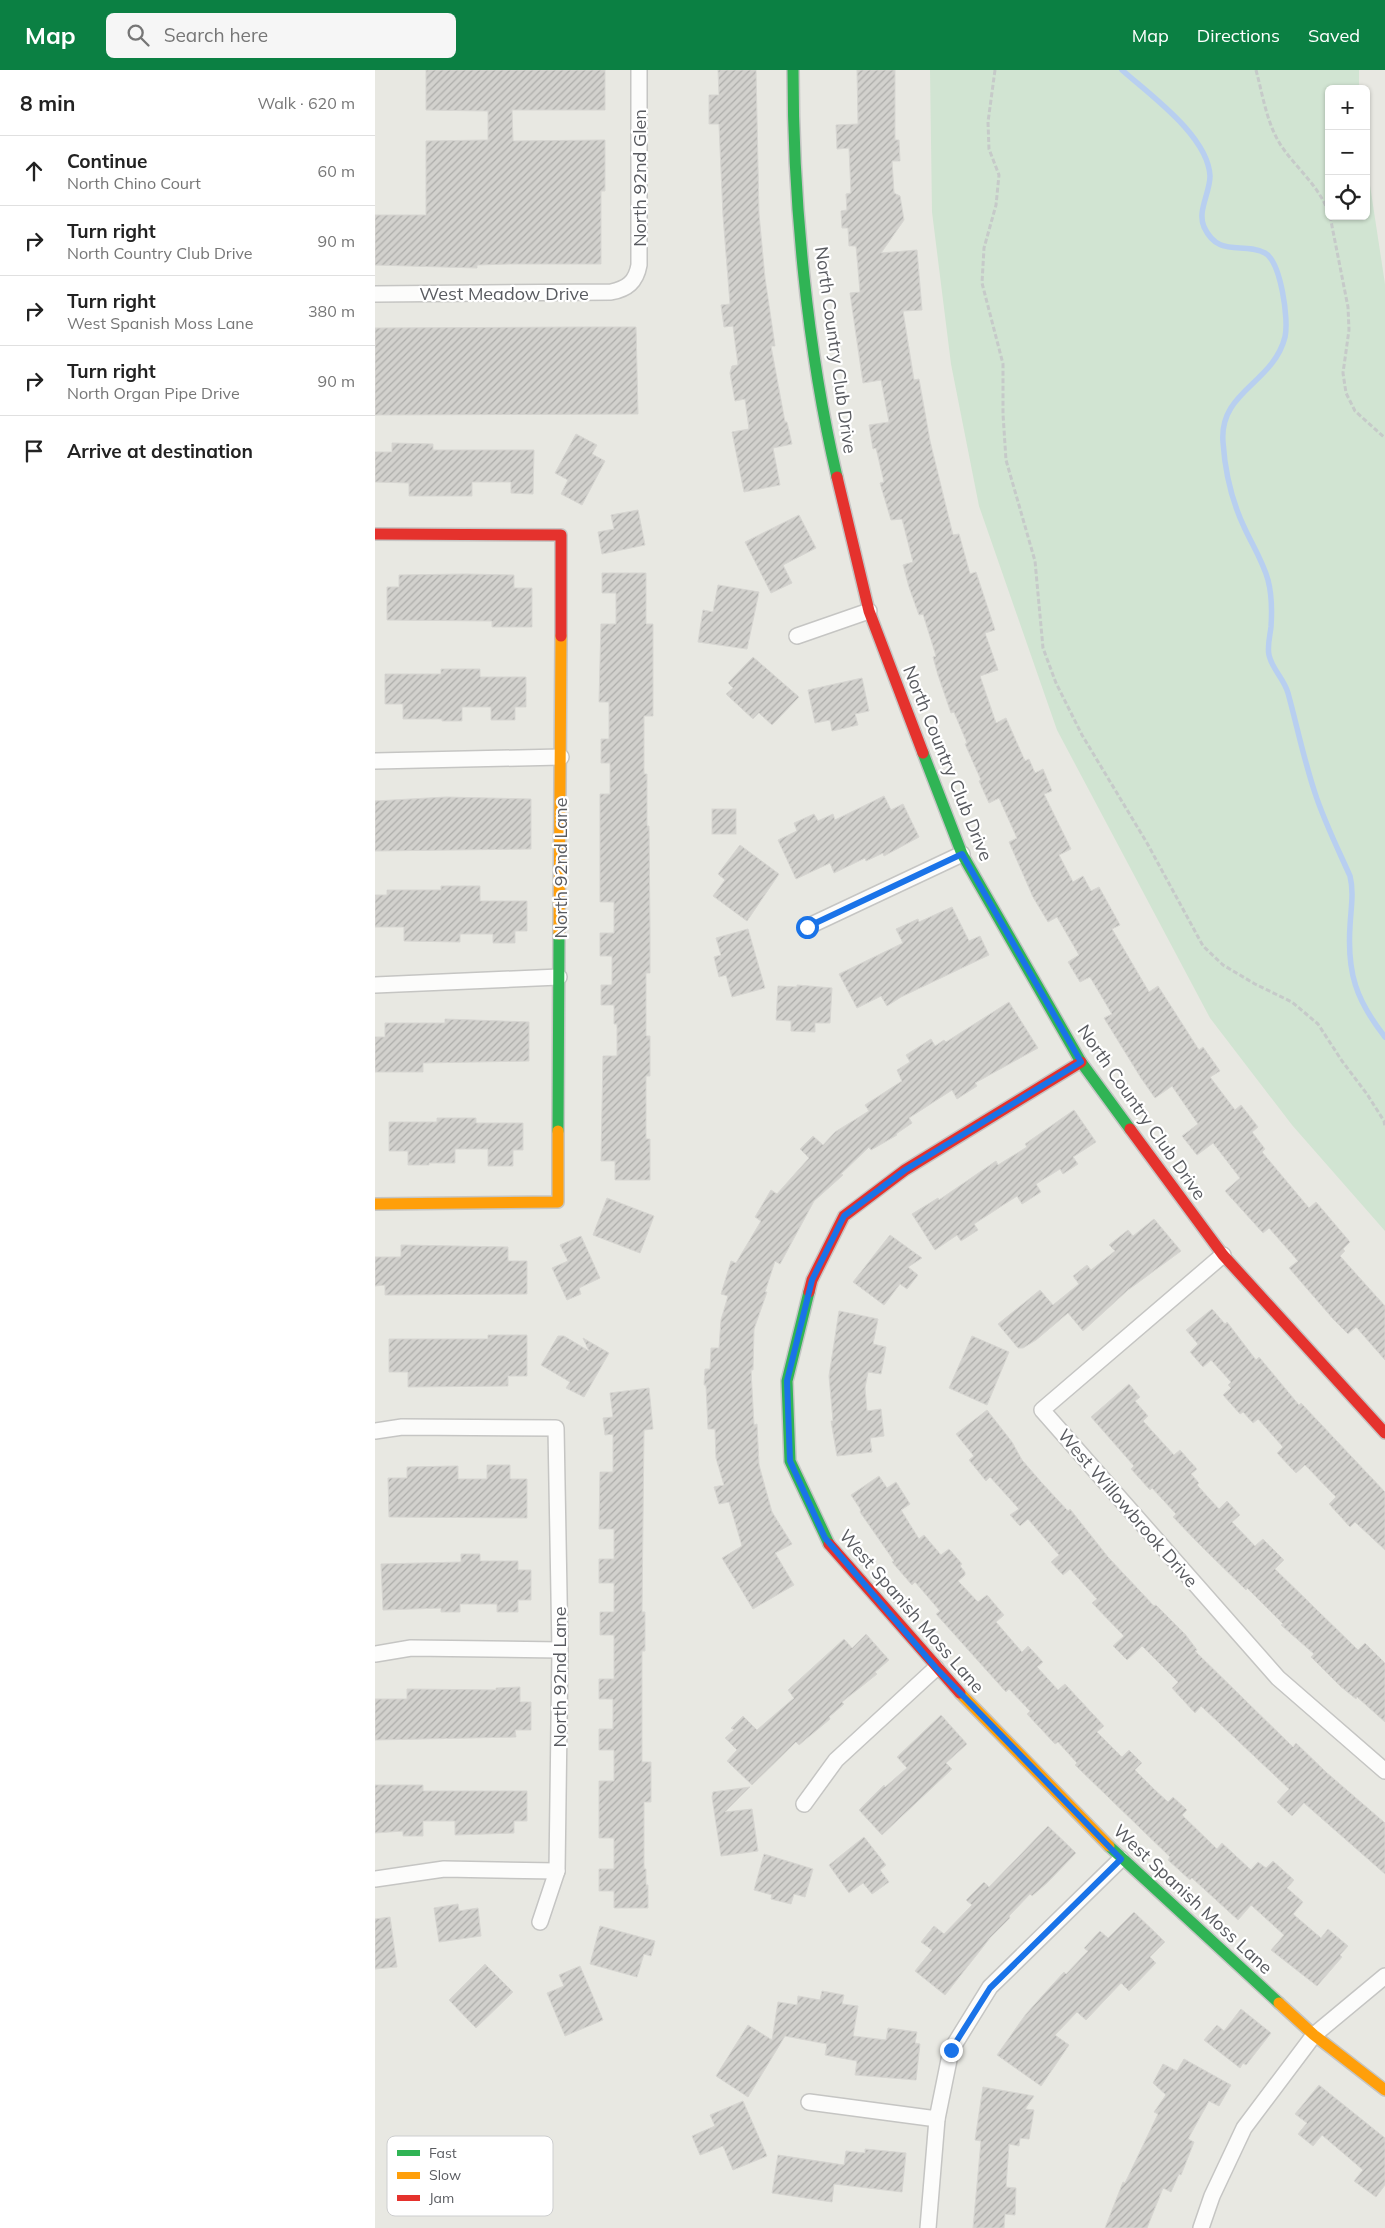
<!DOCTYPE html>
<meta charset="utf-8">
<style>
body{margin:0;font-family:Mulish,sans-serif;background:#f6f6f6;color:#222}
.controls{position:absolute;right:15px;top:15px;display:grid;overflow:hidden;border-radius:8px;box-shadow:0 1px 4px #0004}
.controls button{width:45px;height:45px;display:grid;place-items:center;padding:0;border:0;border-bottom:1px solid #e0e0e0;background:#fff;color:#222;font:25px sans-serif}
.stop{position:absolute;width:15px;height:15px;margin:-11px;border:4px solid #1a73e8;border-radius:50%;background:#fff}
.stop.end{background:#1a73e8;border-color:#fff;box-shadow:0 1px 5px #0008}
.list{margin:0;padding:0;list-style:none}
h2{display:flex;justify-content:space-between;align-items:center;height:65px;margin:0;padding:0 20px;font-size:21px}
h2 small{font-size:16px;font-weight:400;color:#767676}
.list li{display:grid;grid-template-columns:32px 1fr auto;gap:15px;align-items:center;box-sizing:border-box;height:70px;padding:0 20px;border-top:1px solid #e0e0e0}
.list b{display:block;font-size:19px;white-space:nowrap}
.list p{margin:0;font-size:16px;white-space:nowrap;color:#767676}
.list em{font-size:16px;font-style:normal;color:#767676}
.icon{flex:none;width:28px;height:28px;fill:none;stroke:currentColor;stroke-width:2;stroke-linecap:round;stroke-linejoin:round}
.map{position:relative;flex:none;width:1010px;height:2158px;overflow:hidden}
header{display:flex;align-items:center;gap:30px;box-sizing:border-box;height:70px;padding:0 25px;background:#0b8043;color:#fff}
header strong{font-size:24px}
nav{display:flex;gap:28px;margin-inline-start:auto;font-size:18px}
.search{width:350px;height:45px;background:#f6f6f6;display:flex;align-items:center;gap:12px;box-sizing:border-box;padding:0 18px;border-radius:8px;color:#767676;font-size:19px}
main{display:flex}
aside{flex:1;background:#fff}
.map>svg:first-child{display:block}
</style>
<header>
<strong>Map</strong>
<div class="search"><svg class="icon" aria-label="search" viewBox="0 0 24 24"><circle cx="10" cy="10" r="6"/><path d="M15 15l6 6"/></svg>Search here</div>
<nav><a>Map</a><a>Directions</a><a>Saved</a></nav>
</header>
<main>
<aside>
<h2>8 min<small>Walk · 620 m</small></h2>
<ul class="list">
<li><svg class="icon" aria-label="ahead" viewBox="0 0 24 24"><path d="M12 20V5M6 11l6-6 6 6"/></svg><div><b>Continue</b><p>North Chino Court</p></div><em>60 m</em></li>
<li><svg class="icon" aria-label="right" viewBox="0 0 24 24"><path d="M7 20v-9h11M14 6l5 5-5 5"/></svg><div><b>Turn right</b><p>North Country Club Drive</p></div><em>90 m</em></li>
<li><svg class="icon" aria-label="right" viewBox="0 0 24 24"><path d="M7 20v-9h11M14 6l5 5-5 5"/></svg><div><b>Turn right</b><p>West Spanish Moss Lane</p></div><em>380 m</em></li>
<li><svg class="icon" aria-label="right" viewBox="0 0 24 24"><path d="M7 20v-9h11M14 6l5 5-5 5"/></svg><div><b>Turn right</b><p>North Organ Pipe Drive</p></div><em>90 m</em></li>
<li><svg class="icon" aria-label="arrive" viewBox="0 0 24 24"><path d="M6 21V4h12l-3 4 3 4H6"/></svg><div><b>Arrive at destination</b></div></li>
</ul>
</aside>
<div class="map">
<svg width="1010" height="2158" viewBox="0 0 1010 2158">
<defs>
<pattern id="building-hatch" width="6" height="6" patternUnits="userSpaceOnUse" patternTransform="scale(1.25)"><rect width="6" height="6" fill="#d2d1cd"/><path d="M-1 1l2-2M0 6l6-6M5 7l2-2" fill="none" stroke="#adadaa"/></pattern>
</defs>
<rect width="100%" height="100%" fill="#e8e8e2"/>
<polygon fill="#d1e4d2" points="555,0 984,0 984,19 954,19 954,146 991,146 991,89 1010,214 1010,1161 917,1055 835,948 682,660 604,436 576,294 557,142"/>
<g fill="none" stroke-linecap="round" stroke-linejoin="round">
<path stroke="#b8cff0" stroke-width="5.5" d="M747,0c28,25 86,66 88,106 0,17 -13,35 -6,51 15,32 39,14 61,26 16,9 24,67 20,84 -12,47 -66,54 -62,105 2,30 9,60 22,87 8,17 18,33 23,51 4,15 4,32 3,47 -1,9 -4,19 -2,28 3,14 15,24 19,38 9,33 16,67 27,100 9,28 23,56 35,83 4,16 1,32 0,50 -3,47 6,74 35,111"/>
</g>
<g fill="url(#building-hatch)" stroke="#d7d6d2">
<polygon points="51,0 230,0 230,40 137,40 138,71 230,70 230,121 226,121 226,194 133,194 102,195 102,198 0,195 0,145 51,145 51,71 113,70 113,41 51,40"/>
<polygon points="343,0 381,0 384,144 390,208 400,276 396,276 410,352 412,352 417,374 398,378 405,415 369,422 357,362 374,359 370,329 360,331 355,303 357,296 363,295 358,256 349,257 346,235 355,234 348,146 344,54 334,54 334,25 344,25"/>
<polygon points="482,0 520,0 520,70 524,70 525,91 517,91 519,123 525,126 529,150 506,183 542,180 547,240 528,241 539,310 544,309 555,371 578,465 584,464 595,504 601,502 620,560 610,563 623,600 605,606 621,653 631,648 650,691 654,689 660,703 668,699 677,721 669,724 696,779 684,785 698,812 708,806 716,821 724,817 745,855 737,859 774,922 783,916 824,980 828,977 845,1001 835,1007 860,1040 866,1035 883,1057 877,1062 890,1079 887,1082 934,1138 941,1132 975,1172 968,1179 970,1181 965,1186 1010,1236 1010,1290 981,1257 973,1264 959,1250 914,1198 923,1191 894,1158 888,1163 850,1121 865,1108 838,1073 822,1085 807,1066 823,1054 797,1016 780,1028 766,1008 729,948 737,944 715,907 705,912 693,892 704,885 682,847 673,852 658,827 634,772 642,768 624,728 614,733 604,711 606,710 590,674 592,673 579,642 576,643 563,605 558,587 561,586 548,544 544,545 534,517 528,495 538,492 527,449 516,450 505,413 509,412 501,378 498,379 494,355 514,352 506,310 488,313 475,223 485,222 481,176 474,176 473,158 467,158 466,141 472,140 471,124 476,123 474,78 462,79 461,55 483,54"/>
<polygon points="212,257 261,257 263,344 0,345 0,258"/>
<polygon points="201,364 222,375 217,384 230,391 207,435 186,424 193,410 180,403"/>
<polygon points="17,373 58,374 58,380 159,380 158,424 136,423 136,412 97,412 97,426 34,426 34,413 0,412 0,382 17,382"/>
<polygon points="263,440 270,475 227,484 223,462 239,459 236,445"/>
<polygon points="424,445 441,478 408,495 417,513 396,523 370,472"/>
<polygon points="227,503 271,503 271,554 278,554 278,646 269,646 269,704 272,704 272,756 274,756 275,863 275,903 271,903 271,966 275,966 275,1006 271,1006 271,1069 275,1069 275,1110 240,1110 240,1091 226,1091 228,986 242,986 242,954 239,954 239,935 226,935 226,915 237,915 237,886 225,886 225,863 239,863 239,832 225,832 225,724 235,724 235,693 226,693 226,669 234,669 234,632 224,632 226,554 241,554 241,523 227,523"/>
<polygon points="91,504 139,505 139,518 157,518 157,557 117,557 117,551 12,550 12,517 24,517 24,505"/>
<polygon points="343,515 384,522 372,579 323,572 328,540 338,542"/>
<polygon points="378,587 424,627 397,655 384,643 378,649 351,624 358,618 353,613"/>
<polygon points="66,599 105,599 105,607 151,607 151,637 140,637 140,650 116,650 116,637 87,637 87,651 67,651 67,649 28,649 28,634 10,634 10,604 66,604"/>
<polygon points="487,608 494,641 480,644 483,655 457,661 455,650 440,653 433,620"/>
<polygon points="509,726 516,740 528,734 544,767 509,786 508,783 491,791 490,788 459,803 455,793 421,809 403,770 422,761 419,753 439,744 443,751 458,744 460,750"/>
<polygon points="71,727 156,729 156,779 0,781 0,731"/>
<rect x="337" y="739" width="24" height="25"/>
<polygon points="365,775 404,804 372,851 338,826 350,810 343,804"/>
<polygon points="66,816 105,816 105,831 152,831 152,861 140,861 140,873 118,873 118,864 85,864 85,872 29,871 29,857 0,857 0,825 12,825 12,820 66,820"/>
<polygon points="577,837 594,871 605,866 614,885 526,927 512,936 506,926 482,938 464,904 528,873 521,859 543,849 544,852"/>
<polygon points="373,859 390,918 357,927 351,905 344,907 339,887 346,885 341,868"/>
<polygon points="422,915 457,918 455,953 440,953 440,962 416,961 416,951 401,950 403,916 422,917"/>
<polygon points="634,932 663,978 600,1013 602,1016 582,1029 577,1020 534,1048 537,1053 521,1064 522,1065 496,1080 494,1077 466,1104 468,1105 439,1131 405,1194 400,1191 390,1222 392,1222 379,1259 378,1300 376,1300 379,1355 382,1354 384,1395 397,1442 417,1474 400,1483 419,1515 378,1539 347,1488 367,1476 354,1432 344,1434 339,1417 349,1415 341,1388 340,1359 333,1359 331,1315 329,1315 330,1299 335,1299 336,1278 344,1278 346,1250 353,1226 346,1224 356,1191 361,1193 386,1151 380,1147 396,1120 402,1124 434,1088 425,1079 438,1066 448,1075 460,1062 494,1041 490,1035 527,1011 522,1000 535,992 531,985 556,969 560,976 569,970 571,972"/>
<polygon points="70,949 154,952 154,991 48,993 48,1002 0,1002 0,967 10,967 10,953 70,953"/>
<polygon points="699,1040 721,1072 698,1087 703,1094 688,1104 685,1099 661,1114 666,1122 647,1134 642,1126 599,1154 603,1160 586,1171 582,1165 560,1180 537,1144 563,1128 564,1130 621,1091 623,1095 652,1077 650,1074"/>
<polygon points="62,1048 101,1048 101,1053 148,1053 148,1080 138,1080 138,1096 113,1096 113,1079 80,1079 80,1093 54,1093 54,1095 33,1095 33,1081 14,1081 14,1052 62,1052"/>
<polygon points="232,1128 279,1146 265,1183 218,1165"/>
<polygon points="779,1149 806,1181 753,1220 708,1261 693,1243 661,1270 648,1278 643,1278 623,1254 665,1220 678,1235 704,1214 698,1206 712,1195 716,1200 740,1181 734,1175 753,1160 758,1166"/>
<polygon points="515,1165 547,1188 533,1197 543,1205 532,1219 525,1214 509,1235 478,1212"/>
<polygon points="206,1166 225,1208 204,1218 206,1224 192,1230 177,1198 193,1191 185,1175"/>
<polygon points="26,1175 133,1177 133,1191 152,1191 152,1224 10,1225 10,1215 0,1216 0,1187 26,1187"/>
<polygon points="837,1239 850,1254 852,1252 881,1290 884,1287 924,1335 926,1333 1010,1422 1010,1480 980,1452 975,1457 954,1434 961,1427 930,1395 921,1403 902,1383 908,1377 883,1349 878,1353 868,1342 865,1344 848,1325 856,1318 853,1315 856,1312 836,1290 828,1297 815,1282 823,1274 811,1260"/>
<polygon points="464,1241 503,1249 498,1274 511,1277 506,1304 493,1302 490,1318 492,1341 506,1339 509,1366 495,1368 497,1382 462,1386 456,1351 458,1351 454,1306"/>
<polygon points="113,1265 152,1265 152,1306 133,1306 133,1316 33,1317 33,1302 14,1302 14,1269 113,1269"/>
<polygon points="183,1266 189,1266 214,1281 208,1268 234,1283 209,1327 191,1318 195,1312 166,1295"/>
<polygon points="597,1266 634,1282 612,1335 574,1318"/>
<polygon points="754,1314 765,1327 760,1331 773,1346 768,1351 799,1385 805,1380 822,1399 816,1404 824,1413 822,1415 844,1439 852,1431 865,1445 857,1452 880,1476 888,1469 909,1490 900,1499 983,1580 990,1573 1010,1593 1010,1652 982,1627 981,1629 965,1616 936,1587 939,1584 906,1555 908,1554 872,1518 871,1520 826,1476 798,1447 801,1444 777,1418 775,1420 756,1399 759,1396 716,1347"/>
<polygon points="274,1318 278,1359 269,1360 267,1542 270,1542 270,1581 267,1581 267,1692 276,1692 276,1732 269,1732 269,1799 271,1799 271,1815 273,1815 273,1838 239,1838 239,1821 224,1821 224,1799 239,1799 239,1768 224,1768 224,1711 239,1711 239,1680 224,1680 224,1659 238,1659 238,1629 224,1629 224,1609 239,1609 239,1565 225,1565 225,1542 239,1542 239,1513 224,1513 224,1489 239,1489 239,1459 224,1459 225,1402 238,1402 238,1364 230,1365 228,1348 238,1347 235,1323"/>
<polygon points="612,1340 637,1372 647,1390 667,1413 693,1441 695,1439 733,1487 779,1536 781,1535 810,1564 822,1580 820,1581 918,1677 921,1673 951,1702 1010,1753 1010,1804 929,1733 917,1746 902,1732 914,1719 826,1636 820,1643 797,1618 803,1612 767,1576 752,1590 738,1576 749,1566 717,1533 722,1529 695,1499 688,1505 676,1492 684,1485 653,1449 645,1456 635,1445 644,1439 615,1407 611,1411 594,1390 599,1386 581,1364"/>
<polygon points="112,1395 135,1395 135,1409 152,1409 152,1448 14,1447 13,1408 32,1408 32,1397 83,1396 83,1409 112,1409"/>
<polygon points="504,1406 512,1418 521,1412 535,1434 526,1440 544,1469 549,1465 566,1485 574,1479 587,1494 585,1496 590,1502 590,1505 583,1511 603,1532 612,1525 629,1545 621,1552 647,1582 653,1576 668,1592 662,1597 683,1620 690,1614 729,1656 722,1662 747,1687 754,1680 767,1693 760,1700 779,1719 793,1732 798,1727 812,1740 807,1745 842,1779 847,1773 876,1800 883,1792 891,1798 898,1791 919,1810 912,1818 928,1832 918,1844 946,1868 953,1859 973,1876 965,1885 967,1887 942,1916 896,1880 909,1865 876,1835 863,1850 817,1808 815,1810 793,1790 795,1787 700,1695 702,1693 683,1672 680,1674 652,1644 655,1641 634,1619 631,1622 561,1544 565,1541 540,1512 537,1515 517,1492 519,1491 485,1442 486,1440 476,1425"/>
<polygon points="86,1484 105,1484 105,1491 143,1491 143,1500 156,1500 156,1530 143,1530 143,1542 122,1542 122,1534 85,1534 85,1542 66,1542 66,1538 8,1540 6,1494 86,1492"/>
<polygon points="491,1564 514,1590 500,1602 502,1604 467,1632 469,1634 454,1647 455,1649 424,1675 421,1672 377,1715 352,1691 362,1680 350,1668 359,1660 356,1658 368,1646 382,1660 419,1628 413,1620 469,1569 477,1578"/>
<polygon points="145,1617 145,1632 156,1632 156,1660 140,1660 141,1667 0,1670 0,1629 32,1629 32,1619 121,1620 121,1618"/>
<polygon points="566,1645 592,1674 571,1693 577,1699 507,1765 484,1740 509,1715 510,1717 532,1698 522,1687"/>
<polygon points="0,1715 48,1715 48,1721 152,1721 152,1751 139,1751 139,1763 80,1765 80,1751 48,1751 48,1766 28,1766 28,1761 0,1763"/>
<polygon points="375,1717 350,1742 377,1739 383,1781 346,1786 337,1727 338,1722"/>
<polygon points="673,1756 701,1783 672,1813 657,1826 655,1824 634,1846 635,1848 615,1868 570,1925 540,1901 557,1880 546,1872 559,1856 569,1864 597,1835 591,1830 609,1812 614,1817"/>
<polygon points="489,1767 511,1795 505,1800 514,1812 497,1824 488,1813 474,1823 454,1795"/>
<polygon points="389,1784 438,1799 430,1827 419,1824 416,1834 396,1829 397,1825 379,1820"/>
<polygon points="83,1834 84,1841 103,1838 106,1866 64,1872 59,1838"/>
<polygon points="759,1842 790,1872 775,1887 781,1893 754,1921 746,1913 711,1950 702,1942 680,1965 694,1975 666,2016 622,1985 651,1944 689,1902 691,1904 713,1881 709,1878 725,1861 733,1868"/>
<polygon points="15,1847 22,1897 0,1899 0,1849"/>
<polygon points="225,1856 280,1871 276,1886 269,1884 262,1907 215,1894"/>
<polygon points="110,1894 138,1922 101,1958 74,1930"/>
<polygon points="205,1896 228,1950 190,1966 172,1923 189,1916 184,1905"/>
<polygon points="447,1921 469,1925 467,1934 483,1936 478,1966 511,1970 513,1958 542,1962 540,1973 545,1974 541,2010 480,2005 482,1991 450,1985 452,1974 410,1966 373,2027 341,2006 373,1955 397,1970 403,1932 422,1935 423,1926 445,1930"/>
<polygon points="866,1939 896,1963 871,1995 868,1993 865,1998 829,1970 842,1955 849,1961"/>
<polygon points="809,1989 856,2015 844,2036 834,2031 813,2069 819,2072 806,2105 804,2104 796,2122 788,2118 772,2158 730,2158 748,2112 750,2113 783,2044 779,2042 791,2025 778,2013 788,1994 802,2001"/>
<polygon points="944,2015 1010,2068 1010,2115 1001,2127 979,2111 988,2100 947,2065 938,2076 923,2064 932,2053 920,2044"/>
<polygon points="608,2017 659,2026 650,2039 659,2040 654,2069 645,2068 644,2076 634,2074 631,2117 641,2118 640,2145 630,2144 629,2158 598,2158 606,2071 600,2070"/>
<polygon points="368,2031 392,2086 358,2100 348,2076 325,2085 317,2066 340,2056 335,2045"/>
<polygon points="490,2079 531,2083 527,2122 459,2114 457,2132 397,2123 403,2085 469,2095 471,2081 490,2083"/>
</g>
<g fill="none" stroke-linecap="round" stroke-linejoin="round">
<defs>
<g id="street">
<path d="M0,224l236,-2c16,-3 25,-10 28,-27v-195"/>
<polyline points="422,566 494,541"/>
<polyline points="0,691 186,687"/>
<polyline points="432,857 587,784"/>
<polyline points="0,915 184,907"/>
<polyline points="848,1185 667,1340 903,1608 1010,1701"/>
<polyline points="0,1361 27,1357 181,1358 185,1580 182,1801 165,1852"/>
<polyline points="0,1584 36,1578 185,1580"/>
<polyline points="429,1734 461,1690 561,1598"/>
<polyline points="0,1809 69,1799 182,1801"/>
<polyline points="434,2032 562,2049"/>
<polyline points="553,2158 562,2049 576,1980 615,1917 746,1789"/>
<polyline points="826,2158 837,2126 869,2058 939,1965 1010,1906"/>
</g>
<g id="fast">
<path d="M418,0c0,131 14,279 44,407"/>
<polyline points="548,683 587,784 706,992 755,1059"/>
<polyline points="183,1061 184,864"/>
<polyline points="434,1222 412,1311 415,1391 454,1474"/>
<polyline points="734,1776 904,1933"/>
</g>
<g id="slow">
<polyline points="184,864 186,566"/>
<polyline points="0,1134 183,1132 183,1061"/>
<polyline points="585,1623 734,1776"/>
<polyline points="904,1933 939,1965 1010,2020"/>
</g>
<g id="jam">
<polyline points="462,407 494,541 548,683"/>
<polyline points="0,464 186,465 186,566"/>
<polyline points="755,1059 848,1185 1010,1363"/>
<polyline points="434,1222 437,1210 469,1146 530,1100 706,992"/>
<polyline points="454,1474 585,1623"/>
</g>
</defs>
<use href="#street" stroke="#c5c5c3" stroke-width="18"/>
<use href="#fast" stroke="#c5c5c4" stroke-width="14"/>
<use href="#slow" stroke="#c5c5c4" stroke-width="14"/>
<use href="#jam" stroke="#c5c5c4" stroke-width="14"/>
<g stroke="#c6cac9" stroke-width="3" stroke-dasharray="5 2.5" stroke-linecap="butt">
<polyline points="620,0 613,52 614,79 624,105 621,135 609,178 607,213 628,294 628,344 631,390 660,491 668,578 681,613 707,665 772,773 828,876 848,895 880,914 917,932 943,954 967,991 992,1024 1009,1051 1010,1057"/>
<path d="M881,0c7,26 11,55 26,77 16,23 38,40 47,67"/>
<polyline points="955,146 973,237 974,260 968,303 971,323 980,341 1010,368"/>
</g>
<use href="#street" stroke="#fcfcfb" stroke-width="15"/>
<use href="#fast" stroke="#30b455" stroke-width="11"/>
<use href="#slow" stroke="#ff9f0a" stroke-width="11"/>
<use href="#jam" stroke="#e5322d" stroke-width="11"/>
</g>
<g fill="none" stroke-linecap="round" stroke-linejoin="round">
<polyline stroke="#1a73e8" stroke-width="6" points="432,857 587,784 706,992 530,1100 469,1146 437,1210 412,1311 415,1391 450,1468 561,1598 746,1789 615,1918 576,1980"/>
</g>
<g text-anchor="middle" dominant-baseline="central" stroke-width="4.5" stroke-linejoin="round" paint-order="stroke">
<g font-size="18" fill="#595b60" stroke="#fff">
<text transform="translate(264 108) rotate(-90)">North 92nd Glen</text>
<text x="129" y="223">West Meadow Drive</text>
<text transform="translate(461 280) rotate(82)">North Country Club Drive</text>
<text transform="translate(573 693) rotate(68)">North Country Club Drive</text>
<text transform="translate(185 798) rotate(-90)">North 92nd Lane</text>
<text transform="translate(767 1042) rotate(55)">North Country Club Drive</text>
<text transform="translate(753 1438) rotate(49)">West Willowbrook Drive</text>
<text transform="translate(537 1541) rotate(49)">West Spanish Moss Lane</text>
<text transform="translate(184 1607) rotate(-90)">North 92nd Lane</text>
<text transform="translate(818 1829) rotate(43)">West Spanish Moss Lane</text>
</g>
</g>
<rect x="12" y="2066" width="166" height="80" rx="8" fill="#fff" stroke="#cdcecf" stroke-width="1"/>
<rect x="22" y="2080" width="23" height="6" fill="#30b455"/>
<rect x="22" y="2102" width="23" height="7" fill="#ff9f0a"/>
<rect x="22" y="2125" width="23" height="6" fill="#e5322d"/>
<g font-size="14" fill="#595b60">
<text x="54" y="2088">Fast</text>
<text x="54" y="2110">Slow</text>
<text x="54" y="2133">Jam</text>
</g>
</svg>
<div class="controls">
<button>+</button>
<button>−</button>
<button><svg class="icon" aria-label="locate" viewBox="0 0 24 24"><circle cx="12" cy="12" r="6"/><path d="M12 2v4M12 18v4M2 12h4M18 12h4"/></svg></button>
</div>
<div class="stop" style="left:432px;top:857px"></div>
<div class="stop end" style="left:576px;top:1980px"></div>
</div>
</main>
